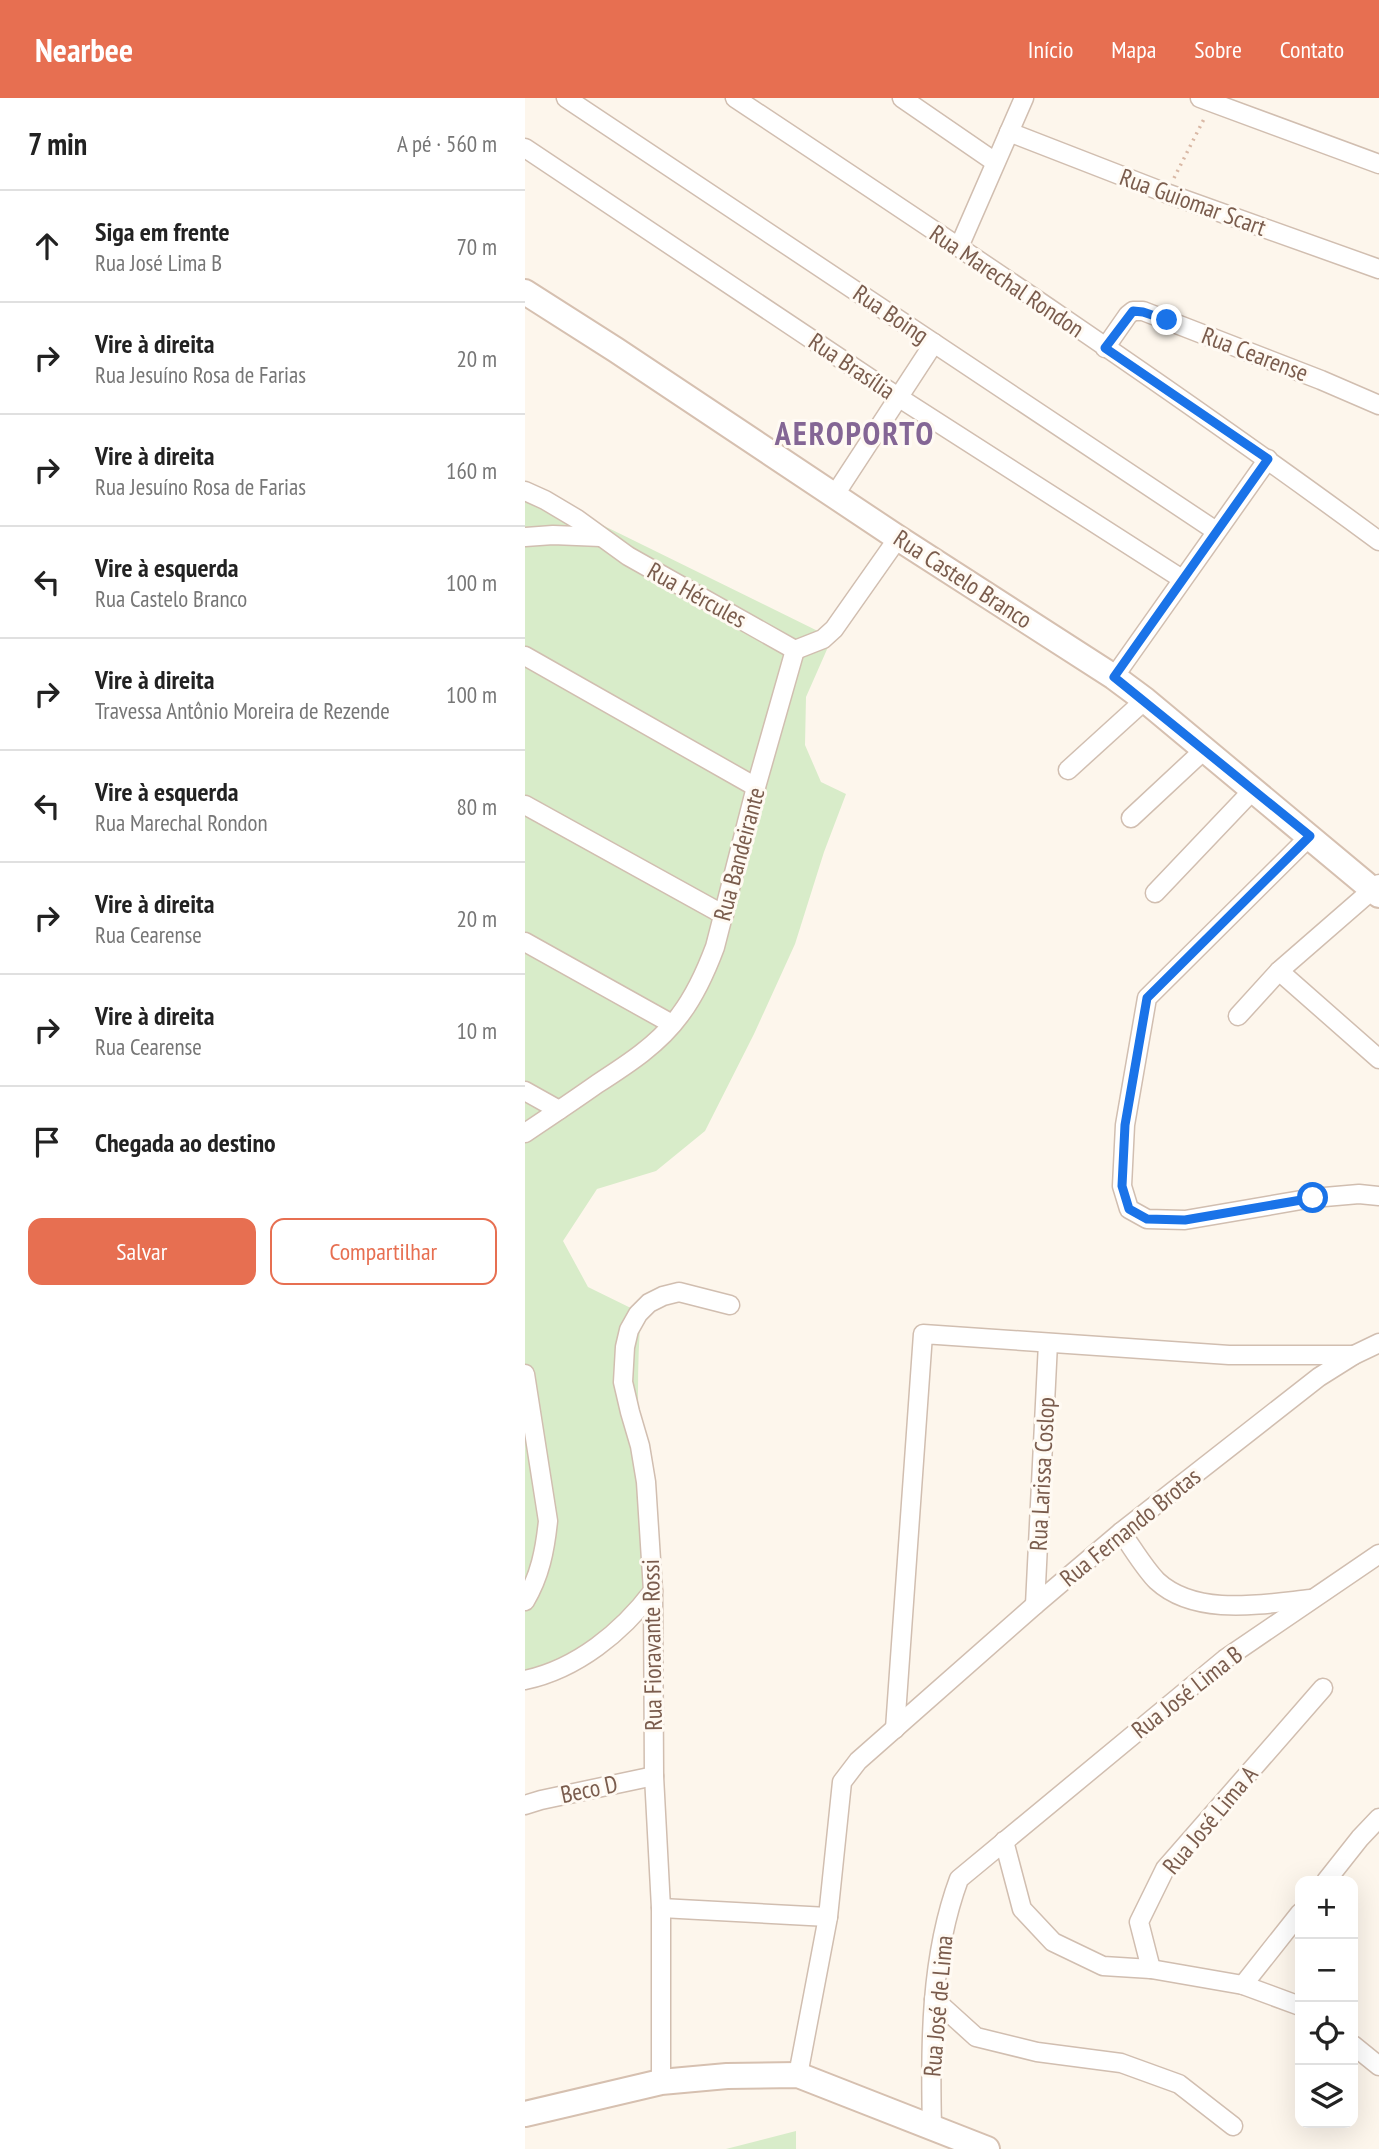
<!DOCTYPE html>
<html lang="pt">
<meta charset="utf-8">
<style>
body{margin:0;font-family:"PT Sans Narrow",sans-serif;background:#f2f2f2;color:#222}
.controls{position:absolute;right:21px;bottom:21px;display:grid;overflow:hidden;border-radius:14px;box-shadow:0 7px 28px #0002}
.controls button{width:63px;height:63px;display:grid;place-items:center;padding:0;border:0;border-bottom:2px solid #e0e0e0;background:#fff;color:#222;font:35px sans-serif}
.stop{position:absolute;width:21px;height:21px;margin:-16px;border:5px solid #1a73e8;border-radius:50%;background:#fff}
.stop.end{background:#1a73e8;border-color:#fff;box-shadow:0 2px 7px #0008}
.list{margin:0;padding:0;list-style:none}
h2{display:flex;justify-content:space-between;align-items:center;height:91px;margin:0;padding:0 28px;font-size:30px}
h2 small{font-size:23px;font-weight:400;color:#767676}
.list li{display:grid;grid-template-columns:46px 1fr auto;gap:21px;align-items:center;box-sizing:border-box;height:112px;padding:0 28px;border-top:2px solid #e0e0e0}
.list b{display:block;font-size:26px;white-space:nowrap}
.list p{margin:0;font-size:23px;white-space:nowrap;color:#767676}
.list em{font-size:23px;font-style:normal;color:#767676}
.actions{display:flex;gap:14px;padding:21px 28px}
.actions a{flex:1;padding:16px 0;border:2px solid #e76f51;border-radius:14px;text-align:center;font-size:24px;color:#e76f51}
.actions .main{background:#e76f51;color:#fff}
.icon{flex:none;width:38px;height:38px;fill:none;stroke:currentColor;stroke-width:2;stroke-linecap:round;stroke-linejoin:round}
.map{position:relative;flex:none;width:854px;height:2051px;overflow:hidden}
header{display:flex;align-items:center;gap:42px;box-sizing:border-box;height:98px;padding:0 35px;background:#e76f51;color:#fff}
header strong{font-size:33px}
nav{display:flex;gap:38px;margin-inline-start:auto;font-size:24px}
main{display:flex}
aside{flex:1;background:#fff}
.map>svg:first-child{display:block}
</style>
<header>
<strong>Nearbee</strong>
<nav><a>Início</a><a>Mapa</a><a>Sobre</a><a>Contato</a></nav>
</header>
<main>
<aside>
<h2>7 min<small>A pé · 560 m</small></h2>
<ul class="list">
<li><svg class="icon" aria-label="ahead" viewBox="0 0 24 24"><path d="M12 20V5M6 11l6-6 6 6"/></svg><div><b>Siga em frente</b><p>Rua José Lima B</p></div><em>70 m</em></li>
<li><svg class="icon" aria-label="right" viewBox="0 0 24 24"><path d="M7 20v-9h11M14 6l5 5-5 5"/></svg><div><b>Vire à direita</b><p>Rua Jesuíno Rosa de Farias</p></div><em>20 m</em></li>
<li><svg class="icon" aria-label="right" viewBox="0 0 24 24"><path d="M7 20v-9h11M14 6l5 5-5 5"/></svg><div><b>Vire à direita</b><p>Rua Jesuíno Rosa de Farias</p></div><em>160 m</em></li>
<li><svg class="icon" aria-label="left" viewBox="0 0 24 24"><path d="M17 20v-9H6M10 6l-5 5 5 5"/></svg><div><b>Vire à esquerda</b><p>Rua Castelo Branco</p></div><em>100 m</em></li>
<li><svg class="icon" aria-label="right" viewBox="0 0 24 24"><path d="M7 20v-9h11M14 6l5 5-5 5"/></svg><div><b>Vire à direita</b><p>Travessa Antônio Moreira de Rezende</p></div><em>100 m</em></li>
<li><svg class="icon" aria-label="left" viewBox="0 0 24 24"><path d="M17 20v-9H6M10 6l-5 5 5 5"/></svg><div><b>Vire à esquerda</b><p>Rua Marechal Rondon</p></div><em>80 m</em></li>
<li><svg class="icon" aria-label="right" viewBox="0 0 24 24"><path d="M7 20v-9h11M14 6l5 5-5 5"/></svg><div><b>Vire à direita</b><p>Rua Cearense</p></div><em>20 m</em></li>
<li><svg class="icon" aria-label="right" viewBox="0 0 24 24"><path d="M7 20v-9h11M14 6l5 5-5 5"/></svg><div><b>Vire à direita</b><p>Rua Cearense</p></div><em>10 m</em></li>
<li><svg class="icon" aria-label="arrive" viewBox="0 0 24 24"><path d="M6 21V4h12l-3 4 3 4H6"/></svg><div><b>Chegada ao destino</b></div></li>
</ul>
<div class="actions"><a class="main">Salvar</a><a>Compartilhar</a></div>
</aside>
<div class="map">
<svg width="854" height="2051" viewBox="0 0 854 2051">
<rect width="100%" height="100%" fill="#fdf6ec"/>
<g fill="#d8ecc9">
<path d="M0,389l307,151 -26,59 -1,48 16,37 25,12 -22,58 -29,92 -41,90 -49,97 -49,40 -59,18 -34,52 25,46 53,26c-7,86 0,173 4,258l-3,22 -25,44 -92,40z"/>
<polygon points="271,2033 271,2051 201,2051"/>
</g>
<g fill="none" stroke-linecap="round" stroke-linejoin="round">
<defs>
<g id="street">
<polyline points="41,0 691,433"/>
<path d="M210,0c217,144 434,288 644,443"/>
<polyline points="377,0 470,64"/>
<polyline points="675,0 854,66"/>
<polyline points="484,34 641,95 854,171"/>
<polyline points="0,50 373,299 657,481"/>
<polyline points="434,149 499,0"/>
<polyline points="580,250 603,217 608,213 618,213 796,282 854,307"/>
<polyline points="0,393 20,402 52,421 103,458 270,552"/>
<polyline points="309,398 409,245"/>
<polyline points="0,439 28,437 76,439"/>
<polyline points="270,552 298,541 309,531 373,440"/>
<polyline points="0,558 231,689"/>
<polyline points="589,579 743,361"/>
<polyline points="543,672 620,602"/>
<polyline points="0,707 199,817"/>
<polyline points="606,720 679,652"/>
<polyline points="785,738 622,900 600,1027 597,1088 604,1111 622,1121 660,1122 788,1100 834,1096 854,1098"/>
<polyline points="630,795 728,692"/>
<polyline points="0,844 147,926"/>
<polyline points="754,873 854,961"/>
<polyline points="713,918 754,873 854,786"/>
<polyline points="0,993 34,1012"/>
<path d="M0,1035c24,-16 48,-32 72,-49 31,-20 62,-40 83,-69 16,-21 26,-44 35,-68l41,-160 39,-137"/>
<path d="M0,1276l23,147c-3,29 -8,55 -23,80"/>
<path d="M596,1434c11,15 23,36 36,49 39,36 106,23 154,18"/>
<polyline points="510,1507 523,1245"/>
<path d="M0,1582c52,-11 97,-48 128,-89"/>
<polyline points="370,1631 398,1236 704,1257 829,1257"/>
<polyline points="0,1707 16,1702 129,1678"/>
<polyline points="479,1743 497,1811 528,1844 578,1868 626,1871 718,1887 775,1908"/>
<polyline points="801,1783 835,1740 854,1720"/>
<polyline points="136,1810 303,1819"/>
<polyline points="626,1871 614,1824 640,1771 798,1590"/>
<polyline points="718,1887 775,1815"/>
<polyline points="409,1901 451,1939 512,1954 596,1965 654,1986 708,2028"/>
<polyline points="828,1947 854,1968"/>
<polyline points="273,1977 303,1819 317,1684 333,1663 510,1507 596,1434 794,1279 829,1257 854,1245"/>
<polyline points="136,1984 136,1810 129,1678 128,1493 121,1384 115,1348 105,1314 98,1284 100,1249 104,1232 113,1216 124,1205 138,1198 154,1194 205,1207"/>
<path d="M407,2030c-2,-83 -2,-171 27,-249l266,-220 154,-105"/>
</g>
<g id="secondary">
<polyline points="0,194 91,252 373,440 589,579 620,602 854,797"/>
<polyline points="0,2016 136,1984 202,1978 273,1977 462,2051"/>
</g>
</defs>
<use href="#street" stroke="#d1beb0" stroke-width="21"/>
<use href="#secondary" stroke="#d6c0b0" stroke-width="28"/>
<polyline stroke="#d9b8a5" stroke-width="3.5" stroke-dasharray="2 5" stroke-linecap="butt" points="649,80 680,19"/>
<use href="#street" stroke="#fff" stroke-width="18"/>
<use href="#secondary" stroke="#fff" stroke-width="24"/>
</g>
<g fill="none" stroke-linecap="round" stroke-linejoin="round">
<polyline stroke="#1a73e8" stroke-width="9" points="642,222 618,214 608,213 580,250 743,361 589,579 785,738 622,900 600,1027 597,1088 604,1111 622,1121 660,1122 788,1100"/>
</g>
<g text-anchor="middle" dominant-baseline="central" stroke-width="6" stroke-linejoin="round" paint-order="stroke">
<g font-size="24" fill="#7a5c4d" stroke="#fffaf3">
<text transform="translate(668 104) rotate(20)">Rua Guiomar Scart</text>
<text transform="translate(482 183) rotate(34)">Rua Marechal Rondon</text>
<text transform="translate(366 216) rotate(34)">Rua Boing</text>
<text transform="translate(730 256) rotate(21)">Rua Cearense</text>
<text transform="translate(327 268) rotate(34)">Rua Brasília</text>
<text transform="translate(438 481) rotate(33)">Rua Castelo Branco</text>
<text transform="translate(172 497) rotate(29)">Rua Hércules</text>
<text transform="translate(214 756) rotate(-75)">Rua Bandeirante</text>
<text transform="translate(517 1376) rotate(-87)">Rua Larissa Coslop</text>
<text transform="translate(605 1429) rotate(-39)">Rua Fernando Brotas</text>
<text transform="translate(127 1547) rotate(-91)">Rua Fioravante Rossi</text>
<text transform="translate(662 1594) rotate(-38)">Rua José Lima B</text>
<text transform="translate(64 1691) rotate(-12)">Beco D</text>
<text transform="translate(685 1722) rotate(-50)">Rua José Lima A</text>
<text transform="translate(413 1908) rotate(-85)">Rua José de Lima</text>
</g>
<g font-size="32" font-weight="bold" letter-spacing="2" fill="#846695" stroke="#fffaf3">
<text x="330" y="335">AEROPORTO</text>
</g>
</g>
</svg>
<div class="controls">
<button>+</button>
<button>−</button>
<button><svg class="icon" aria-label="locate" viewBox="0 0 24 24"><circle cx="12" cy="12" r="6"/><path d="M12 2v4M12 18v4M2 12h4M18 12h4"/></svg></button>
<button><svg class="icon" aria-label="layers" viewBox="0 0 24 24"><path d="M12 4l9 5-9 5-9-5zM3 14l9 5 9-5"/></svg></button>
</div>
<div class="stop" style="left:788px;top:1100px"></div>
<div class="stop end" style="left:642px;top:222px"></div>
</div>
</main>
